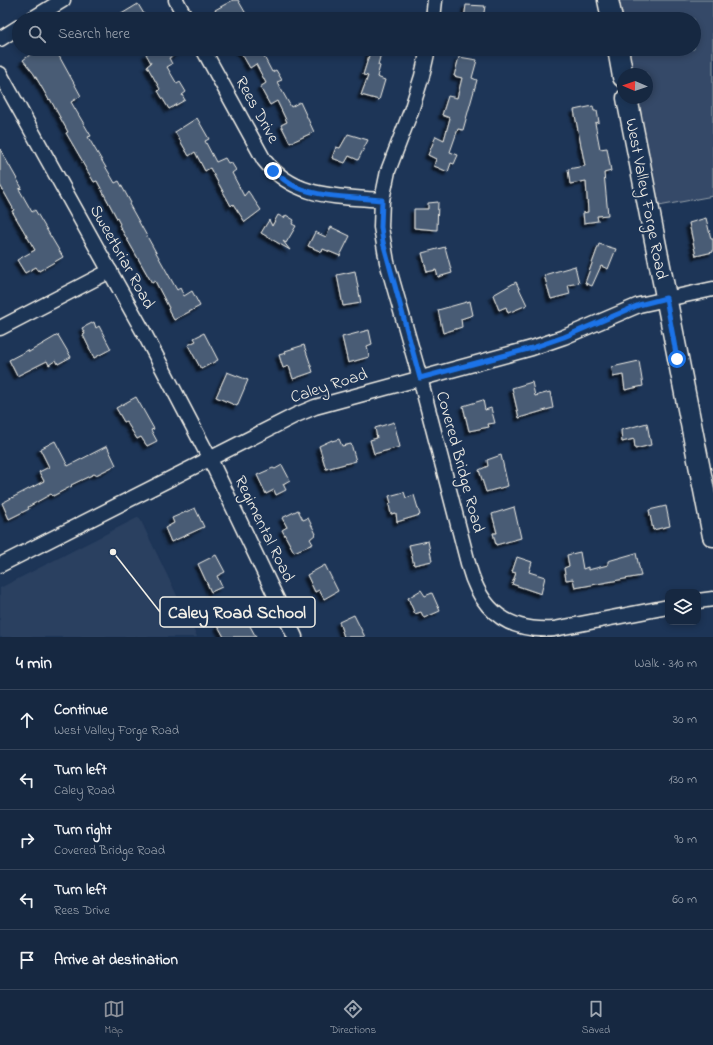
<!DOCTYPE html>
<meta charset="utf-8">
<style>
body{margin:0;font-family:"Indie Flower",sans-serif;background:#1f3048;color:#f1f3f6}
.controls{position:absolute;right:12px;bottom:12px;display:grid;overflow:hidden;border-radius:8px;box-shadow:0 2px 6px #0003}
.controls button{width:36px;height:36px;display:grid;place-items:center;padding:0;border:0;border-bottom:1px solid #35445a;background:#162841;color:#f1f3f6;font:20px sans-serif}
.compass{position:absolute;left:617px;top:68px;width:36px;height:36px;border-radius:50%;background:#162841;box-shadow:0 2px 6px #0003;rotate:272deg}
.stop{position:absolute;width:12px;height:12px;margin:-9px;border:3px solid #1a73e8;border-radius:50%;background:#fff}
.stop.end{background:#1a73e8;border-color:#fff;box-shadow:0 1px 4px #0008}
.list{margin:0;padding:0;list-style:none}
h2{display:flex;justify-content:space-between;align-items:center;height:52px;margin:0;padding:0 16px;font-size:17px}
h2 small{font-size:13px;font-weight:400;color:#9ea6b1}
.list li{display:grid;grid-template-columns:26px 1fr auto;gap:12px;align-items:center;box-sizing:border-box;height:60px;padding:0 16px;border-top:1px solid #35445a}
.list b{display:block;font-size:15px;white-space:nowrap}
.list p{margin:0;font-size:13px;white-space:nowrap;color:#9ea6b1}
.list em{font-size:13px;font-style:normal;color:#9ea6b1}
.icon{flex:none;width:22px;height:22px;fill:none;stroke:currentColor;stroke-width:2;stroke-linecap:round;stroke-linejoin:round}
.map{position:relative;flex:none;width:713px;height:637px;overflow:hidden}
.search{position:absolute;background:#162841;box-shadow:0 2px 6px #0003;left:12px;right:12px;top:12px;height:44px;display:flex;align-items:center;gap:10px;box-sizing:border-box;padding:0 14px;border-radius:22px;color:#9ea6b1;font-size:15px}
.sheet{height:352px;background:#162841}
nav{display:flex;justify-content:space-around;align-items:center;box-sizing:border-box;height:56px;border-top:1px solid #35445a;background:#162841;font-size:11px;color:#9ea6b1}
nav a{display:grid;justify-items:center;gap:2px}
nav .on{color:#8c9099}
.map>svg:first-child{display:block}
</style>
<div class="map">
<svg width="713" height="637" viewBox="0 0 713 637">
<defs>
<filter id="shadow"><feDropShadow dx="-3.5" dy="3.5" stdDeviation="1" flood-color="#0009"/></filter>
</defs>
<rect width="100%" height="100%" fill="#1d3557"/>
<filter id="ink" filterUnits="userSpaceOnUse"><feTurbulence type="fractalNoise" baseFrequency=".025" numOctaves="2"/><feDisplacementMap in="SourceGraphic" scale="8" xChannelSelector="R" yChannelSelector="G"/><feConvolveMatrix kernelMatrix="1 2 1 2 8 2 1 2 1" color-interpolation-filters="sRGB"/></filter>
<g filter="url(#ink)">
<polygon fill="#2a4060" points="139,517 197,637 0,637 0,588"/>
<polygon fill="#354a67" stroke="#949ea8" points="608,0 713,0 713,196 648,208 627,98 647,98 647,74 623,74 618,49 694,49 694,19 612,19"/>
<g fill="#485b74" stroke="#f4f1e8" filter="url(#shadow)">
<polygon points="233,0 238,0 249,19 220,19 215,10"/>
<polygon points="138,4 147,19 113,19"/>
<polygon points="466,5 485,6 483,19 464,19"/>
<polygon points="38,49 54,49 59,56 81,96 71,102 91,136 88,137 115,183 119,181 131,203 129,204 177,290 180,288 184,296 192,291 200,306 174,320 168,309 169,308 155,281 152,283 119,225 120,224 97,181 94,182 82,162 83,162 66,133 68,132 50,99 49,100 34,74 23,60"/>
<polygon points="154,49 185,49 169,58 172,64 167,67 177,84 180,82 186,92 182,95 185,100 169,109 158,91 160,89 147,66 151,63 146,54"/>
<polygon points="239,49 260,49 272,72 276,70 282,80 277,82 291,107 300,102 314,132 290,143 281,125 287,122 277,101 270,105 260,87 266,83 256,64 250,68"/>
<polygon points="371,49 382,49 378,65 380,66 377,77 385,80 379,100 361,95 368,76 363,75"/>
<polygon points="459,57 477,60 472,78 477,80 463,130 458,129 450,152 458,155 454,164 451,163 448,172 434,166 436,159 428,155 436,136 444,140 450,118 442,115 448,96 457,98 462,78 454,76"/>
<polygon points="593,106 594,111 597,111 599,122 595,123 600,149 607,148 611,171 604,173 608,215 597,216 598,221 584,223 583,213 588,212 586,181 570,184 568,169 585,166 574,110"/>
<polygon points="197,118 209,139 205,141 216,162 225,158 228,163 231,162 236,170 232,173 244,196 248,191 261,210 245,222 233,204 231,206 210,168 205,171 195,152 189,156 175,132"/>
<polygon points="348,134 368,140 358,160 349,156 345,163 332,158 336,147 340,148"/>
<polygon points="0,149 22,188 19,189 32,212 35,210 63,257 39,271 36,267 25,273 17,260 35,250 12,211 14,210 0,185"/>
<polygon points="438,202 437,230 414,228 414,209 428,209 428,203"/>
<polygon points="278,215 284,218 286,215 294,220 292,224 296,226 286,243 283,241 290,250 261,233 269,220 272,226"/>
<polygon points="706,218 711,239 713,239 713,252 696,256 689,223"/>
<polygon points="331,227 350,236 340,256 323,249 322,252 308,246 315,232 326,237"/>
<polygon points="599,244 616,249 608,269 601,266 592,286 585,283"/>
<polygon points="445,247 452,273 438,277 436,270 427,272 422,253"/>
<polygon points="575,266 579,283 568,285 570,294 551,299 544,275"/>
<polygon points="355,271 361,303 343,306 337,275"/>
<polygon points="516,282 527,305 508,313 506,307 499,310 493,295"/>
<polygon points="470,301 473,315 461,319 462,327 443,333 438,310"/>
<polygon points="94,322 96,328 99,326 111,349 94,358 83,335 85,334 82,328"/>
<polygon points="369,330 372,344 367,346 369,357 348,363 342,337"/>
<polygon points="204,333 218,360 201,369 188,345 196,341 194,338"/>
<polygon points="58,335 71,357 58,364 56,360 49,365 47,361 17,376 9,360 28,350 29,352"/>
<polygon points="304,345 313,372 293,379 289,366 283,368 279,355 286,353 285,351"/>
<polygon points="639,361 643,386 625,390 623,375 613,377 612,367"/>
<polygon points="227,372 248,380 237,406 216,397"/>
<polygon points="532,382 535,396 550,392 553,408 519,418 512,388"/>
<polygon points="136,397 154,429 151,430 157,441 147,446 141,437 137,439 126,421 124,422 116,408"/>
<polygon points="483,400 485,410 491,408 495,423 488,424 489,427 469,431 463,406"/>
<polygon points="394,422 400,447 374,454 370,440 377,438 375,428"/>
<polygon points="647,423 651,445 635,449 634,439 622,442 621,430"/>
<polygon points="339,439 342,446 351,444 356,461 326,469 319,446 332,440 332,441"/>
<polygon points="55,441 68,466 107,446 116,465 96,475 94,474 71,485 72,486 53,496 51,494 28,507 29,509 9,519 2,503 44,481 39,472 49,467 40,449"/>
<polygon points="501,455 508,486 486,492 479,470 488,466 487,460"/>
<polygon points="282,465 290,480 283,484 286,490 276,495 274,490 266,494 257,475 273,468 275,469"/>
<polygon points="404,492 406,498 414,495 420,515 397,522 396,513 391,514 389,505 391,503 389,496"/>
<polygon points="666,506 670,526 653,530 649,510"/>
<polygon points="514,507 521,538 496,545 493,533 497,533 492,514"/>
<polygon points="195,508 204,527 171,542 165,528 174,523 172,518"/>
<polygon points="298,510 303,520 308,518 316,534 310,539 313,544 294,552 282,530 287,527 282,518"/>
<polygon points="428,541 432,561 414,565 409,545"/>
<polygon points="580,552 583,569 588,567 588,570 608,565 608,561 636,553 641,576 575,588 573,579 566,580 564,568 569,566 567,555"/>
<polygon points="216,555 225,572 217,576 222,587 211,592 198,564"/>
<polygon points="517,557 532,562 529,572 545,577 541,594 512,584 516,573 512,572"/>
<polygon points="325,565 338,591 324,599 319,590 315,592 307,575"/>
<polygon points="421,590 425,596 432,593 440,611 424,618 421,612 415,614 408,598"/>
<polygon points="235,610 239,618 244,615 256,637 224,637 218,626 222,623 220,619"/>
<polygon points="354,615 365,637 344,637 339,622"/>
</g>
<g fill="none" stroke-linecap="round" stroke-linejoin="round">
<defs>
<g id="minor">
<polyline points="176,0 186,19"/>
<polyline points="32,19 63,0"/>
<polyline points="433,19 435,0"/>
<polyline points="0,39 19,27"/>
<path d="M203,49l61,111c31,39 73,36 118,40"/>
<path d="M428,49l-6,27 -11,35 -23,60 -6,29 -1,27 6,35 33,116 49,189c12,44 39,65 85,62l114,-22"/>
<polyline points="0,74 143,331 210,459 295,637"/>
<polyline points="0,328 110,271"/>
<polyline points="0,565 296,415 315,407 532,348 564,337 639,305 713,289"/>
<polyline points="698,601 713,599"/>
</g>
<g id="secondary">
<polyline points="608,0 612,19"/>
<polyline points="618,49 623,77"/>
<polyline points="627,98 713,536"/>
</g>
</defs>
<use href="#minor" stroke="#f4f1e8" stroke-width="17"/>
<use href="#secondary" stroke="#f4f1e8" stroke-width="23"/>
<use href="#minor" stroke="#1d3557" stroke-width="14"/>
<use href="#secondary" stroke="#1d3557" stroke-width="20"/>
</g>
</g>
<g fill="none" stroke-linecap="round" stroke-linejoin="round" filter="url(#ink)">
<path stroke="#1a73e8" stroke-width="5" d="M273,171c7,6 15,12 23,16 26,11 58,10 86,13l-1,27 2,15 37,136 112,-30 32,-11 75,-32 27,-7 11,61"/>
</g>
<g text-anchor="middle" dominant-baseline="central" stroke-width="4" stroke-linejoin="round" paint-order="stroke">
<g font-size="17" fill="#f4f1e8" stroke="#1d3557">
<text transform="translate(257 110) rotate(61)">Rees Drive</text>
<text transform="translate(646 199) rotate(79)">West Valley Forge Road</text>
<text transform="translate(122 257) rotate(61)">Sweetbriar Road</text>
<text transform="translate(329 386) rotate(-18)">Caley Road</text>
<text transform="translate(460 462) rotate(75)">Covered Bridge Road</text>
<text transform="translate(264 529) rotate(64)">Regimental Road</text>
</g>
</g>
<path fill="none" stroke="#f4f1e8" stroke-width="1.5" d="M113 552L160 612"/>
<circle fill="#f4f1e8" stroke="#1d3557" stroke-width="1.5" cx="113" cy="552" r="4"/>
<rect fill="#1d3557" stroke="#f4f1e8" stroke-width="1.5" x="160" y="597" width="155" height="30" rx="4"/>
<g font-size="18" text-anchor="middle" font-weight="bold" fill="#f4f1e8">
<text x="237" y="618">Caley Road School</text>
</g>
</svg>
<div class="controls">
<button><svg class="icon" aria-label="layers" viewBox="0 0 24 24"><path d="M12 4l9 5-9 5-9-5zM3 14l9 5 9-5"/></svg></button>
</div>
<svg class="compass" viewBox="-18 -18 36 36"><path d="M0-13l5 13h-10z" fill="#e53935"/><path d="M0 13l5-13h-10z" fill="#9ea6b1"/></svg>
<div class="stop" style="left:677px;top:359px"></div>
<div class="stop end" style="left:273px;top:171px"></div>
<div class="search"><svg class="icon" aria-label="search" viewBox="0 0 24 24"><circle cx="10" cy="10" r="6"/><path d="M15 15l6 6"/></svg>Search here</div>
</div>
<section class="sheet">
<h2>4 min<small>Walk · 310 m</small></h2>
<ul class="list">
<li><svg class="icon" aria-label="ahead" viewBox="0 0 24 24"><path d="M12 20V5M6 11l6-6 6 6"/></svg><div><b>Continue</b><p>West Valley Forge Road</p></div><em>30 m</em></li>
<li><svg class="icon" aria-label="left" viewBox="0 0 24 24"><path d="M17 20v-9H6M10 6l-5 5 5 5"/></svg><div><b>Turn left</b><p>Caley Road</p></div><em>130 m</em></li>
<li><svg class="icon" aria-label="right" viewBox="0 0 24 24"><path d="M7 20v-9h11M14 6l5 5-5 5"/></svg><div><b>Turn right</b><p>Covered Bridge Road</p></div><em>90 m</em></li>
<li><svg class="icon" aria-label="left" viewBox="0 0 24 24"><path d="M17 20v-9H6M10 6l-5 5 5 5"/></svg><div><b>Turn left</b><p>Rees Drive</p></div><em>60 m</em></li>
<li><svg class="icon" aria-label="arrive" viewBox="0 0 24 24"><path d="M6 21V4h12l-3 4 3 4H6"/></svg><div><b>Arrive at destination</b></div></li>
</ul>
</section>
<nav>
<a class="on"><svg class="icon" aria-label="map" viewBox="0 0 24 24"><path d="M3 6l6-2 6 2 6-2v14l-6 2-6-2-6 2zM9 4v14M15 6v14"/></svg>Map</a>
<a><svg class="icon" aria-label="directions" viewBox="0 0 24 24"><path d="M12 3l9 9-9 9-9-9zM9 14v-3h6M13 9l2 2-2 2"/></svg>Directions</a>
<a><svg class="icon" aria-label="saved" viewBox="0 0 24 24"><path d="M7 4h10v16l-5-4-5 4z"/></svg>Saved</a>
</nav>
